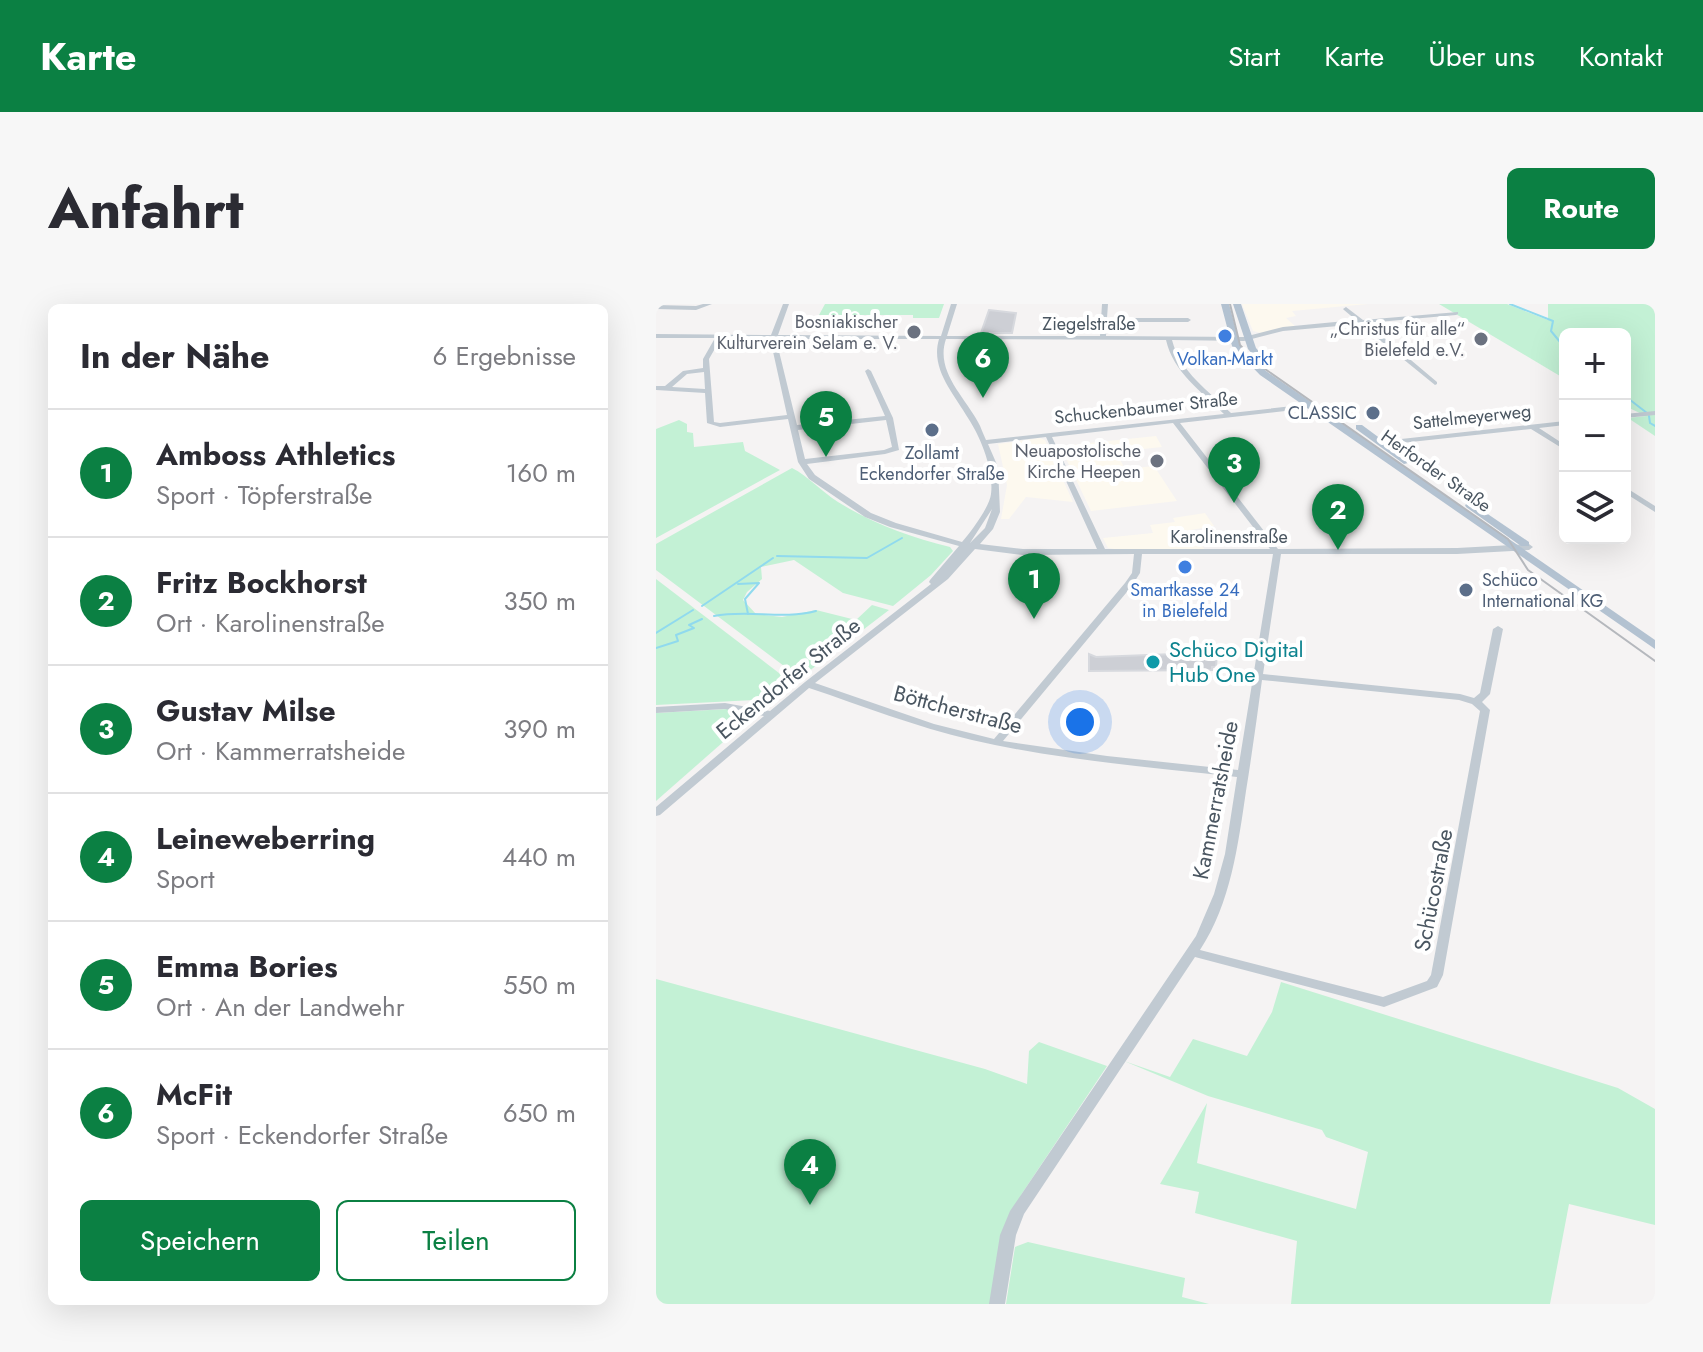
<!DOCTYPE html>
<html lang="de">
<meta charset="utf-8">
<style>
body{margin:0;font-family:Jost,sans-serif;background:#f7f7f7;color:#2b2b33}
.controls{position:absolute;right:24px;top:24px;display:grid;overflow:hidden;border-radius:12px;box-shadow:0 8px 32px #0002}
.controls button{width:72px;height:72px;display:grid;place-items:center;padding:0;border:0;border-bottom:2px solid #e1e1e2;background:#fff;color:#2b2b33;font:40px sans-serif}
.you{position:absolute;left:424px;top:418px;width:28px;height:28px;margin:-20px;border:6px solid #fff;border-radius:50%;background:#1a73e8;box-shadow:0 0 0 12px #1a73e833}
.badge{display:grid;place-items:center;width:52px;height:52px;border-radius:50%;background:#0b8043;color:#fff;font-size:26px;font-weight:700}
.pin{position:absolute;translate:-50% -66px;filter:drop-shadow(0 2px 4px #0008)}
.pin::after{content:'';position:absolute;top:42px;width:28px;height:24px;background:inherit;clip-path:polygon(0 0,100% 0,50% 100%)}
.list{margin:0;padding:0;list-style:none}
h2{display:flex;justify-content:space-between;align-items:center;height:104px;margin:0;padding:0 32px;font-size:34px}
h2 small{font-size:26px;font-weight:400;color:#7c7c81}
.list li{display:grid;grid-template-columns:52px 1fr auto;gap:24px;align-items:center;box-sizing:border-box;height:128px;padding:0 32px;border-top:2px solid #e1e1e2}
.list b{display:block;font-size:30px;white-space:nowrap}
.list p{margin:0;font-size:26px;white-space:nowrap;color:#7c7c81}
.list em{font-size:26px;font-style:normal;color:#7c7c81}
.actions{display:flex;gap:16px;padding:24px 32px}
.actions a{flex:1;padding:18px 0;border:2px solid #0b8043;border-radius:12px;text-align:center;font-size:28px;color:#0b8043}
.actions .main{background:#0b8043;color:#fff}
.icon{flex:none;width:44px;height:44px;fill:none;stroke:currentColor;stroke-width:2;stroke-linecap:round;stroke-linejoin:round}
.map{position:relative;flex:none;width:999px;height:1000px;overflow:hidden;border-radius:12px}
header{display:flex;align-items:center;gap:48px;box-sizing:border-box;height:112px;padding:0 40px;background:#0b8043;color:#fff}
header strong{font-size:38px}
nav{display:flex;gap:44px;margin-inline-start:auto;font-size:28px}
.intro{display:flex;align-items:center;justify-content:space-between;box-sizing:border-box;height:192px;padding:0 48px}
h1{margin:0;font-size:56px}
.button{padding:20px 36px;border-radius:12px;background:#0b8043;color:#fff;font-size:28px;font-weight:700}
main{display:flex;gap:48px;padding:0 48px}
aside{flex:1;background:#fff;border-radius:12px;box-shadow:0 8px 32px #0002}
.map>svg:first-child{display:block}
</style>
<header>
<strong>Karte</strong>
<nav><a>Start</a><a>Karte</a><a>Über uns</a><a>Kontakt</a></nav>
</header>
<div class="intro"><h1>Anfahrt</h1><a class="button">Route</a></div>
<main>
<aside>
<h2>In der Nähe<small>6 Ergebnisse</small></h2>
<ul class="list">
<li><span class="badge">1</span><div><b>Amboss Athletics</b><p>Sport · Töpferstraße</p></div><em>160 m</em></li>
<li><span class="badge">2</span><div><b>Fritz Bockhorst</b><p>Ort · Karolinenstraße</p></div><em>350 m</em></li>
<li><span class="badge">3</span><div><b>Gustav Milse</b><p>Ort · Kammerratsheide</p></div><em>390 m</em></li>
<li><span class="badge">4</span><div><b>Leineweberring</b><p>Sport</p></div><em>440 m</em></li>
<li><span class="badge">5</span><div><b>Emma Bories</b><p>Ort · An der Landwehr</p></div><em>550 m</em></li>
<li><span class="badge">6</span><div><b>McFit</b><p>Sport · Eckendorfer Straße</p></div><em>650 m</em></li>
</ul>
<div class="actions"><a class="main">Speichern</a><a>Teilen</a></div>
</aside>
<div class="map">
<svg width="999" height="1000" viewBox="0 0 999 1000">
<rect width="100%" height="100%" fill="#f5f3f3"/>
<g fill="#fdf9ef">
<polygon points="586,0 712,0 636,7 640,12 630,14 640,23 605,29 597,27"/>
<polygon points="500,132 506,143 460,148 469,165 498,162 521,197 435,207 404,142"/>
<polygon points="384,134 389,136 417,198 370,193 353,215 345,215 351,181 342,140"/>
<polygon points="549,209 558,222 535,226 549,246 465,246 452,244 447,234 497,229 494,221 519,218 517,214"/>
</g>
<g fill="#c3f1d5">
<polygon points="169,0 288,0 283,14 257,14 257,11 163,11"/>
<polygon points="783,0 851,0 892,16 892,0 999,0 999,132 972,114 990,112 969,102 969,30 909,30 909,75"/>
<polygon points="23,116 31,120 31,128 37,129 38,143 87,138 89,147 124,166 0,234 0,125"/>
<path d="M136,164c16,8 30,24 46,34 35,22 72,35 112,45l3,4 -22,24 -38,31 -50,-13 -49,-33 -33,7 1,12 -15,13 -4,8 13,14 26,3 34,-7 40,10 16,-15 17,5 -89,68 -144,-108v-26z"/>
<polygon points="0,275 136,379 116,395 0,401"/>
<polygon points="107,403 0,497 0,409"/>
<polygon points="0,675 329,765 371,780 373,747 383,738 451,762 365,891 334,1000 0,1000"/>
<polygon points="625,678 962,784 999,805 999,921 913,900 894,1000 635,1000 641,937 539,909 543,888 504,880 551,799 541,859 700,905 712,848 670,833 666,826 552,792 468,757 514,773 537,735 591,752 616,708"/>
<polygon points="372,938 529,974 526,993 553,1000 350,1000 359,943"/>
</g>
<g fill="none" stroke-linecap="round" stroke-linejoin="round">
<g stroke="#90daee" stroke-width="2">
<polyline points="854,0 897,17 895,27 909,44"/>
<polyline points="969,92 991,109"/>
<polyline points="993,112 994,119 999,122"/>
<polyline points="121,252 211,254 246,234"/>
<polyline points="82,280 103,279 89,295 92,310"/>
<polyline points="46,302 117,254"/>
<path d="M58,312c34,-7 68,4 102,-5"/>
<polyline points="0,329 37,306"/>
<polyline points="0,344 22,337 20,331 38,324 33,321 46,315"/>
</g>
</g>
<g fill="#cdcfd5" stroke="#d7d9de" stroke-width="2">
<polygon points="333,6 360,9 356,29 325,29"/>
<polygon points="545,349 561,350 560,363 556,363 556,366 433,367 433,350 440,353 519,350 545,353"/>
</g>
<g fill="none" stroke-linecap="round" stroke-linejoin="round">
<g fill="#c1cad2" fill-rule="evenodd">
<polygon points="47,0 56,0 40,6 0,5 0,1 40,2"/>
<path d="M127,0h6l-11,31 163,1 10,-32h6l-10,32h153l2,-32h6l-1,14h81l3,2 -3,2h-81l-1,14 138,1 39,-10 73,-7 -12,-10 -1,-1 3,-2 17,13 95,-8v2l-2,1 -89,8 70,59v2l-2,1 -75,-61 -77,7 -39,10 -72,-1c8,32 37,51 59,73l80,-9 3,2 -3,2 -131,15 98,126 179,-1 72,-4 4,3 -4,3 -72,4h-176l-18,120 197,20 14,4 6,-5 13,-64 5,-3 5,3 -13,65 -8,8 8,8 -47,265 -6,12 -53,20 -189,-50 -171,257 -8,21 -11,69h-16l11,-69 10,-24 186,-275 18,-42 11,-40 12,-77c-88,-10 -178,-17 -265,-37 -56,-13 -109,-34 -163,-52l-149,127 -4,1v-9l108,-91 -39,-7 -69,4v-6l69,-4 45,8 35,-29 126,-98 -2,-2 1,-2 29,-34 -69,-19 -25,-10 -56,-38 -11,-17 -10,-43 -68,8 -13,-4 -2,-30 -49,-3v-4h9l18,-15 20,-3v-9l12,-21h-59v-4l115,1zM65,34h49l17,77 -67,8 -6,-1 -5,-63zM120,35h163c-9,30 15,55 29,79 13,20 26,52 23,76 -1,12 -20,38 -29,48l-66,-19 -25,-10 -56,-38 -8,-11 78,-10 14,-4 -6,-32 -22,-47 -3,-2 -3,2 20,45 -88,9zM290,35l220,1c7,32 36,52 58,74l-238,26c-3,-6 -5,-13 -8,-18 -14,-26 -43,-51 -32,-83zM48,68l1,17 -33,-2 15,-13zM230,116l6,27 -8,3 -79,9 -7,-29zM517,119l97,126h-165l-53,-112zM390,133l51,112h-74l-43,-5 13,-15 7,-17 -2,-45 -10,-23zM336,205l-7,19 -15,15zM319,245l48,6 111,-1 -2,19 -7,10 -131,156 -60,-15 -119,-41 133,-104zM486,250h131l-35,216 -131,-14 -104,-15 128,-154 9,-14zM606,376l197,20 13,4 8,7 -49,264 -4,6 -44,16 -183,-47c31,-47 38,-105 46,-159 6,-37 11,-74 16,-111z"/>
<polygon points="999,107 999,111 969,114 969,110"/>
<polygon points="909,117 909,121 883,124 909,141 909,146 875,125 727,141 723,139 727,137"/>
<polygon points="969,183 999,202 999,208 969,189"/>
</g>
<g fill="#b3c2d1" fill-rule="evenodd">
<polygon points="565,0 573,0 584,41 610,67 999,336 999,345 604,71 576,42"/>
<polygon points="577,0 585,0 600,44 612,58 612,62 606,62 592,45"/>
<polygon points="700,121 706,121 756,158 748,160 700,125"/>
<polygon points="814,198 873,238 873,242 865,242 810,203 809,201"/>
</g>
<polyline stroke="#b5b8bd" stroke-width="2" points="574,0 584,41 599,58 852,235 872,266 999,357"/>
</g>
<g fill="#6b7280" stroke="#fff" stroke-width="3">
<circle cx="258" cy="28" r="8"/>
<circle cx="825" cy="35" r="8"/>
<circle cx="501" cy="157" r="8"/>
</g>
<g fill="#3f7fe0" stroke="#fff" stroke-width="3">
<circle cx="569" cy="32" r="8"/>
<circle cx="529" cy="263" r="8"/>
</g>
<g fill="#5c6f8a" stroke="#fff" stroke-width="3">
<circle cx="717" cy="109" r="8"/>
<circle cx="276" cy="126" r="8"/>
<circle cx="810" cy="286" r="8"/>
</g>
<circle fill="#0f9aa8" stroke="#fff" stroke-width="3" cx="497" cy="358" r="8"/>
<g text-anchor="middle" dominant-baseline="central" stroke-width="8" stroke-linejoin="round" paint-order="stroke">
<g font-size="18" fill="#5b616d" stroke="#fff" text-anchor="end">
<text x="242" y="18">Bosniakischer<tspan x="242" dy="21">Kulturverein Selam e. V.</tspan></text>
<text x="809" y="25">„Christus für alle“<tspan x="809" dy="21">Bielefeld e.V.</tspan></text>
<text x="485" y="147">Neuapostolische<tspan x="485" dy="21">Kirche Heepen</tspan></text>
</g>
<g font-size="18" fill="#4a5661" stroke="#fff">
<text x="433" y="20">Ziegelstraße</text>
<text transform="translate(490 104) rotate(-6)">Schuckenbaumer Straße</text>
<text transform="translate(816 113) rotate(-6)">Sattelmeyerweg</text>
<text transform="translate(780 167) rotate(35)">Herforder Straße</text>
<text x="573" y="233">Karolinenstraße</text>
</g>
<g font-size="18" fill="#366cbe" stroke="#fff">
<text x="569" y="55">Volkan-Markt</text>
<text x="529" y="286">Smartkasse 24<tspan x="529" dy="21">in Bielefeld</tspan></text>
</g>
<g font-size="18" fill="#4e5e75" stroke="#fff" text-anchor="end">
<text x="701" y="109">CLASSIC</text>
<text x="276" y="149" text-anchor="middle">Zollamt<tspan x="276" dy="21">Eckendorfer Straße</tspan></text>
<text x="826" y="276" text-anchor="start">Schüco<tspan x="826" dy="21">International KG</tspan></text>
</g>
<g font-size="22" fill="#0d838f" stroke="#fff" text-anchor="start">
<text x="513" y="345">Schüco Digital<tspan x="513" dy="25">Hub One</tspan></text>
</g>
<g font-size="22" fill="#4a5661" stroke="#fff">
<text transform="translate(132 374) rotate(-39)">Eckendorfer Straße</text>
<text transform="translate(302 405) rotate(15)">Böttcherstraße</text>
<text transform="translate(559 496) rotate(-79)">Kammerratsheide</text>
<text transform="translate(777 586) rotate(-79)">Schücostraße</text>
</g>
</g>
</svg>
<div class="controls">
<button>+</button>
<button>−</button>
<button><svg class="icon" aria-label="layers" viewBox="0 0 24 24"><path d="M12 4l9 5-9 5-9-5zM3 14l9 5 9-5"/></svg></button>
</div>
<div class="you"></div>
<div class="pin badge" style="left:378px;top:315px">1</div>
<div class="pin badge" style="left:682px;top:246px">2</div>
<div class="pin badge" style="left:578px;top:199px">3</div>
<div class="pin badge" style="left:154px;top:901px">4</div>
<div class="pin badge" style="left:170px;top:153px">5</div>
<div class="pin badge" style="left:327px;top:94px">6</div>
</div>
</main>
